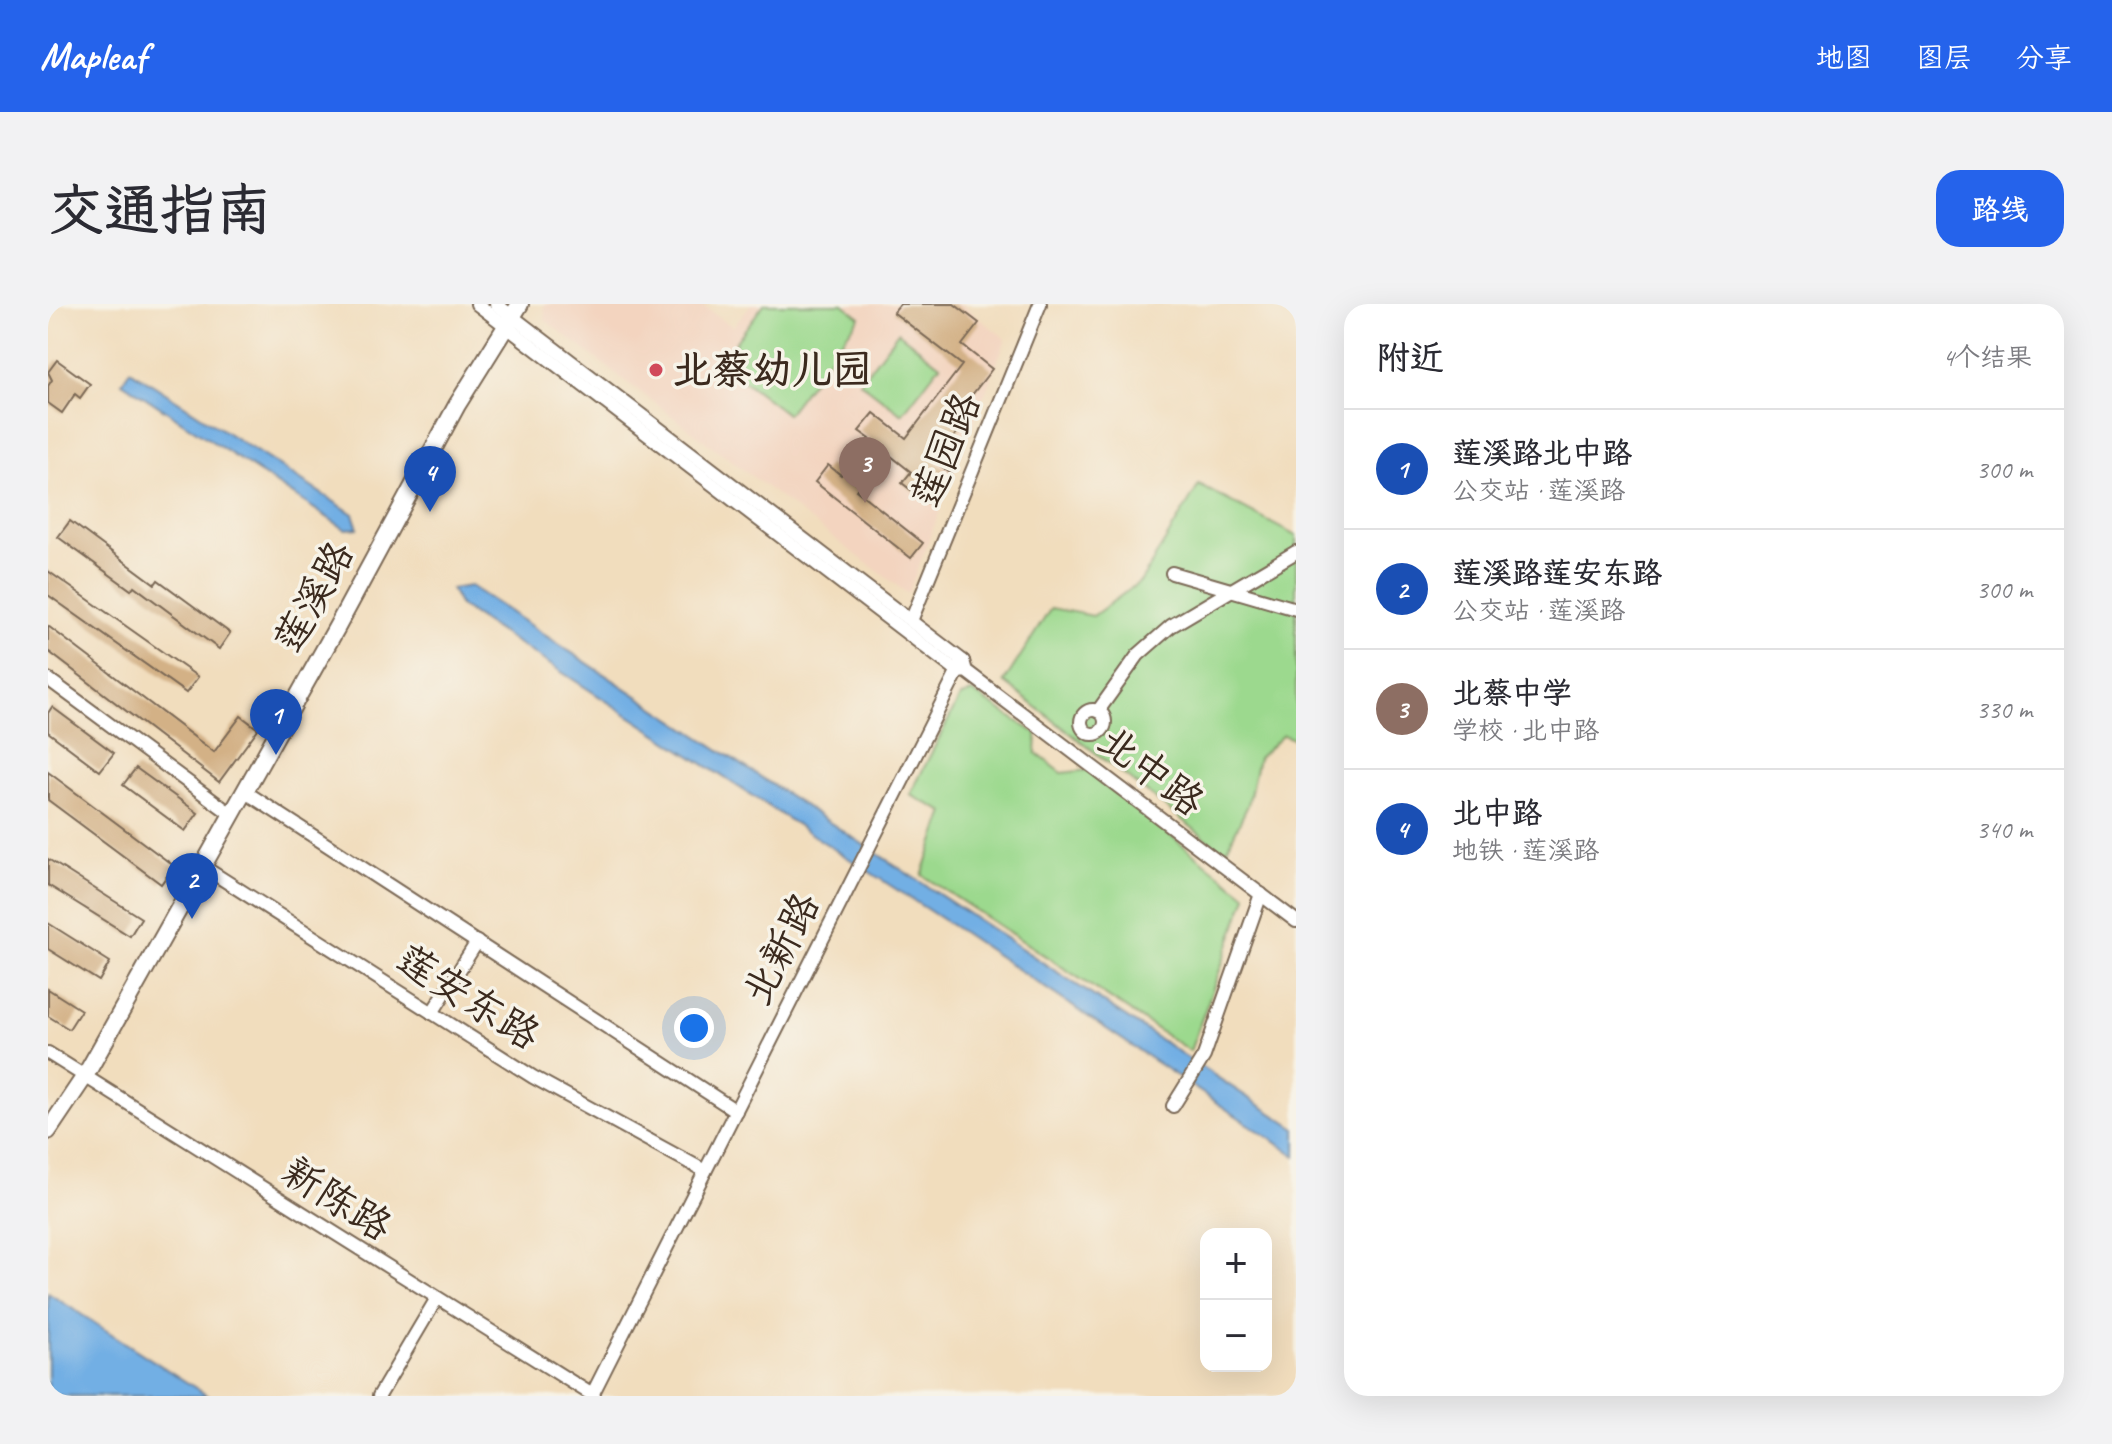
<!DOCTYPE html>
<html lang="zh">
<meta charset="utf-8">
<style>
body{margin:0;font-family:Caveat,"LXGW WenKai TC",sans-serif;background:#f2f2f3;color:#2b2b33}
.controls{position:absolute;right:24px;bottom:24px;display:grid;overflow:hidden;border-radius:16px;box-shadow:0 8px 32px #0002}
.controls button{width:72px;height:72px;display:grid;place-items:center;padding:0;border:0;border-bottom:2px solid #e1e1e2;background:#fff;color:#2b2b33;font:40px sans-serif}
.you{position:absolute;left:646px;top:724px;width:28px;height:28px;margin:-20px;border:6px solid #fff;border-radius:50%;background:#1a73e8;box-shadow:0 0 0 12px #1a73e833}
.badge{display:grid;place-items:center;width:52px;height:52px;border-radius:50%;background:#2563eb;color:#fff;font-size:26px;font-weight:700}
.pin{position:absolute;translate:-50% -66px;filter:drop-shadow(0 2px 4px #0008)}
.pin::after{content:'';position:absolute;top:42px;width:28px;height:24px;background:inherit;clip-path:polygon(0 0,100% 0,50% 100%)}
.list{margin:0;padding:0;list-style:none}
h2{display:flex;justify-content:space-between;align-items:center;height:104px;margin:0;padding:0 32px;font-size:34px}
h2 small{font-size:26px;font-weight:400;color:#7c7c81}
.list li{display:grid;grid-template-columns:52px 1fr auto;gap:24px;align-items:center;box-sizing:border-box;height:120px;padding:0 32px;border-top:2px solid #e1e1e2}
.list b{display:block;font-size:30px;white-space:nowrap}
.list p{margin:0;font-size:26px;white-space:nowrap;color:#7c7c81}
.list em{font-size:26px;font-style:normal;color:#7c7c81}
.map{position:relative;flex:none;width:1248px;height:1092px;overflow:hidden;border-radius:24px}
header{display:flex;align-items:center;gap:48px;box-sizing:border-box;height:112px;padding:0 40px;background:#2563eb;color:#fff}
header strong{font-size:38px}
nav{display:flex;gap:44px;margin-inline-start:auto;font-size:28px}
.intro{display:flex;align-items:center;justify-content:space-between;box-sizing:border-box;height:192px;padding:0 48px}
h1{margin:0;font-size:56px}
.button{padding:20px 36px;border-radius:24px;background:#2563eb;color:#fff;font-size:28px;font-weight:700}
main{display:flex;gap:48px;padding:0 48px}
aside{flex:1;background:#fff;border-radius:24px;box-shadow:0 8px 32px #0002}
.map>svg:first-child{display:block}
</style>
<header>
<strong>Mapleaf</strong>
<nav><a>地图</a><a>图层</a><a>分享</a></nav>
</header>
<div class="intro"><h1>交通指南</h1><a class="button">路线</a></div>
<main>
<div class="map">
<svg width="1248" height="1092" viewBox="0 0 1248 1092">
<rect width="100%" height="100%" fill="#f7f3e8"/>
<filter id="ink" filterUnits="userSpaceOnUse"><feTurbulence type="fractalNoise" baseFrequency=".0125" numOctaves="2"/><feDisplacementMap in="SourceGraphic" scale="16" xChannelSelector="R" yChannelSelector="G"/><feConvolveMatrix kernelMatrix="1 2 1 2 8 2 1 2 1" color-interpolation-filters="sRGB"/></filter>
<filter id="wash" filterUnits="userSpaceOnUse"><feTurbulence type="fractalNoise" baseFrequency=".006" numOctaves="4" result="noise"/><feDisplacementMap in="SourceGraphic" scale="32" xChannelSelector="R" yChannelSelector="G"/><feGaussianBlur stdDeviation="1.8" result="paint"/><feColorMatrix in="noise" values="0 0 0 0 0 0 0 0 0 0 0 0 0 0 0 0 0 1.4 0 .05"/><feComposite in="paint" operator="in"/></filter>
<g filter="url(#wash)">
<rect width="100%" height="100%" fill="#f1ddbd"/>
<polygon fill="#f3d4bf" points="496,0 652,0 685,23 703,0 913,0 958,35 860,290 497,16"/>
<g fill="#9cd98e" stroke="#6c8256" stroke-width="2">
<polygon points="716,0 795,0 812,13 739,110 672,59"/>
<polygon points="850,28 892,61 854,110 812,78"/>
<polygon points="1151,181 1248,232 1248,436 1235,431 1210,454 1200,501 1177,549 956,378 1003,304 1045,312 1093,277"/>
<polygon points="924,388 989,430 988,449 1014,469 1040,466 1199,592 1142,747 874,571 897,508 862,491 912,393"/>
</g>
<g fill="#72afe4" stroke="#566c81" stroke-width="2">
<polygon points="82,66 305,210 310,224 297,225 74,78"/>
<polygon points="422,282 1248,825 1248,852 917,630 412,302 403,285"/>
<polygon points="0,989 160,1092 0,1092"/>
</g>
<g id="blocks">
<g fill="#d3b186">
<polygon points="852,0 906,0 931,19 914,41 944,65 920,96 929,103 887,157 903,170 880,199 854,179 863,168 838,148 808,186 875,239 863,254 767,178 780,161 793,171 822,135 811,127 826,109 858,134 914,61 845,8"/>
<polygon points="9,56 42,80 32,94 27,90 14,109 0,99 0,82 4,76 0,68"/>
<polygon points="22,217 107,280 110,276 182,329 171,345 86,282 83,286 10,233"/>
<polygon points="0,267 150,373 138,389 0,291"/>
<polygon points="0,322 166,448 193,412 210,425 171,478 0,347"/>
<polygon points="4,403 66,449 52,467 0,428 0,409"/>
<polygon points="88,464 150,509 137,527 75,481"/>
<polygon points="0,468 126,562 113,580 0,496"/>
<polygon points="0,555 93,614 82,632 0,581"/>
<polygon points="0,619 62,658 51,677 0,645"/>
<polygon points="0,685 33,706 21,725 0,712"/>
</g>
</g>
</g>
<g filter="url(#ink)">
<use href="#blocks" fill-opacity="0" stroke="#7b6956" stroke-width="2"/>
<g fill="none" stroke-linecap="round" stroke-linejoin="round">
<defs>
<g id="minor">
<polyline points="429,0 910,368 918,367 1248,617"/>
<polyline points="448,0 915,357 917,364"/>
<polyline points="1124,269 1248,305"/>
<polyline points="863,317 992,0"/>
<polyline points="0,375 183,510"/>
<circle cx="1045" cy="418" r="12"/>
<polyline points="1050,407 1090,351 1123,322 1248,248"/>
<polyline points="196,487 688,807"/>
<polyline points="154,562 485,773 657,867"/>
<polyline points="384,709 429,638"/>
<polyline points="0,749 546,1092"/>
<polyline points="1125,802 1156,752 1213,590"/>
<polyline points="544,1091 915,357"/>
<polyline points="331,1092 389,994"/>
</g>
<polyline id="major" points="0,827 37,772 289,323 409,101 472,0"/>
</defs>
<use href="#minor" stroke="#7b6956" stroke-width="16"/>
<use href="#major" stroke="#7b6956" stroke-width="20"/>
<use href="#minor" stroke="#fff" stroke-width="12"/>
<use href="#major" stroke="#fff" stroke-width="16"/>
</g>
</g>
<circle fill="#d1495b" stroke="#f7f3e8" stroke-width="3" cx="608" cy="66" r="8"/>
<g text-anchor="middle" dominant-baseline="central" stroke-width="7" stroke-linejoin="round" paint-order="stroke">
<g font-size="40" font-weight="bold" fill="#3b2a1e" stroke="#f7f3e8" text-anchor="start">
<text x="624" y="66">北蔡幼儿园</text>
</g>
<g font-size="40" fill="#3b2a1e" stroke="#f7f3e8">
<text transform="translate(898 146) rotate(-68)">莲园路</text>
<text transform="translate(266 293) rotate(-61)">莲溪路</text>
<text transform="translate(1103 467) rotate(37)">北中路</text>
<text transform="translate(733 645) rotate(-63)">北新路</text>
<text transform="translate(420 693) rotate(32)">莲安东路</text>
<text transform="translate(289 895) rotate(32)">新陈路</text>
</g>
</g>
</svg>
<div class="controls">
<button>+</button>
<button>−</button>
</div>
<div class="you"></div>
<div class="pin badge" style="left:228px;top:451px;background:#1a4fb4">1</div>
<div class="pin badge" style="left:144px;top:615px;background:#1a4fb4">2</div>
<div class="pin badge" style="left:817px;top:199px;background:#8d6e63">3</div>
<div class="pin badge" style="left:382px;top:208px;background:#1a4fb4">4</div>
</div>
<aside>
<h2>附近<small>4个结果</small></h2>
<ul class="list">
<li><span class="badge" style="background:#1a4fb4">1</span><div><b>莲溪路北中路</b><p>公交站 · 莲溪路</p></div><em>300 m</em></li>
<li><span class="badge" style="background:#1a4fb4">2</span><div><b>莲溪路莲安东路</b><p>公交站 · 莲溪路</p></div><em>300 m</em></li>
<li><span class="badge" style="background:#8d6e63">3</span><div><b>北蔡中学</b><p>学校 · 北中路</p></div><em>330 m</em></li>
<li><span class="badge" style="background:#1a4fb4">4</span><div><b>北中路</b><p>地铁 · 莲溪路</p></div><em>340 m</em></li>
</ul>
</aside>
</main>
